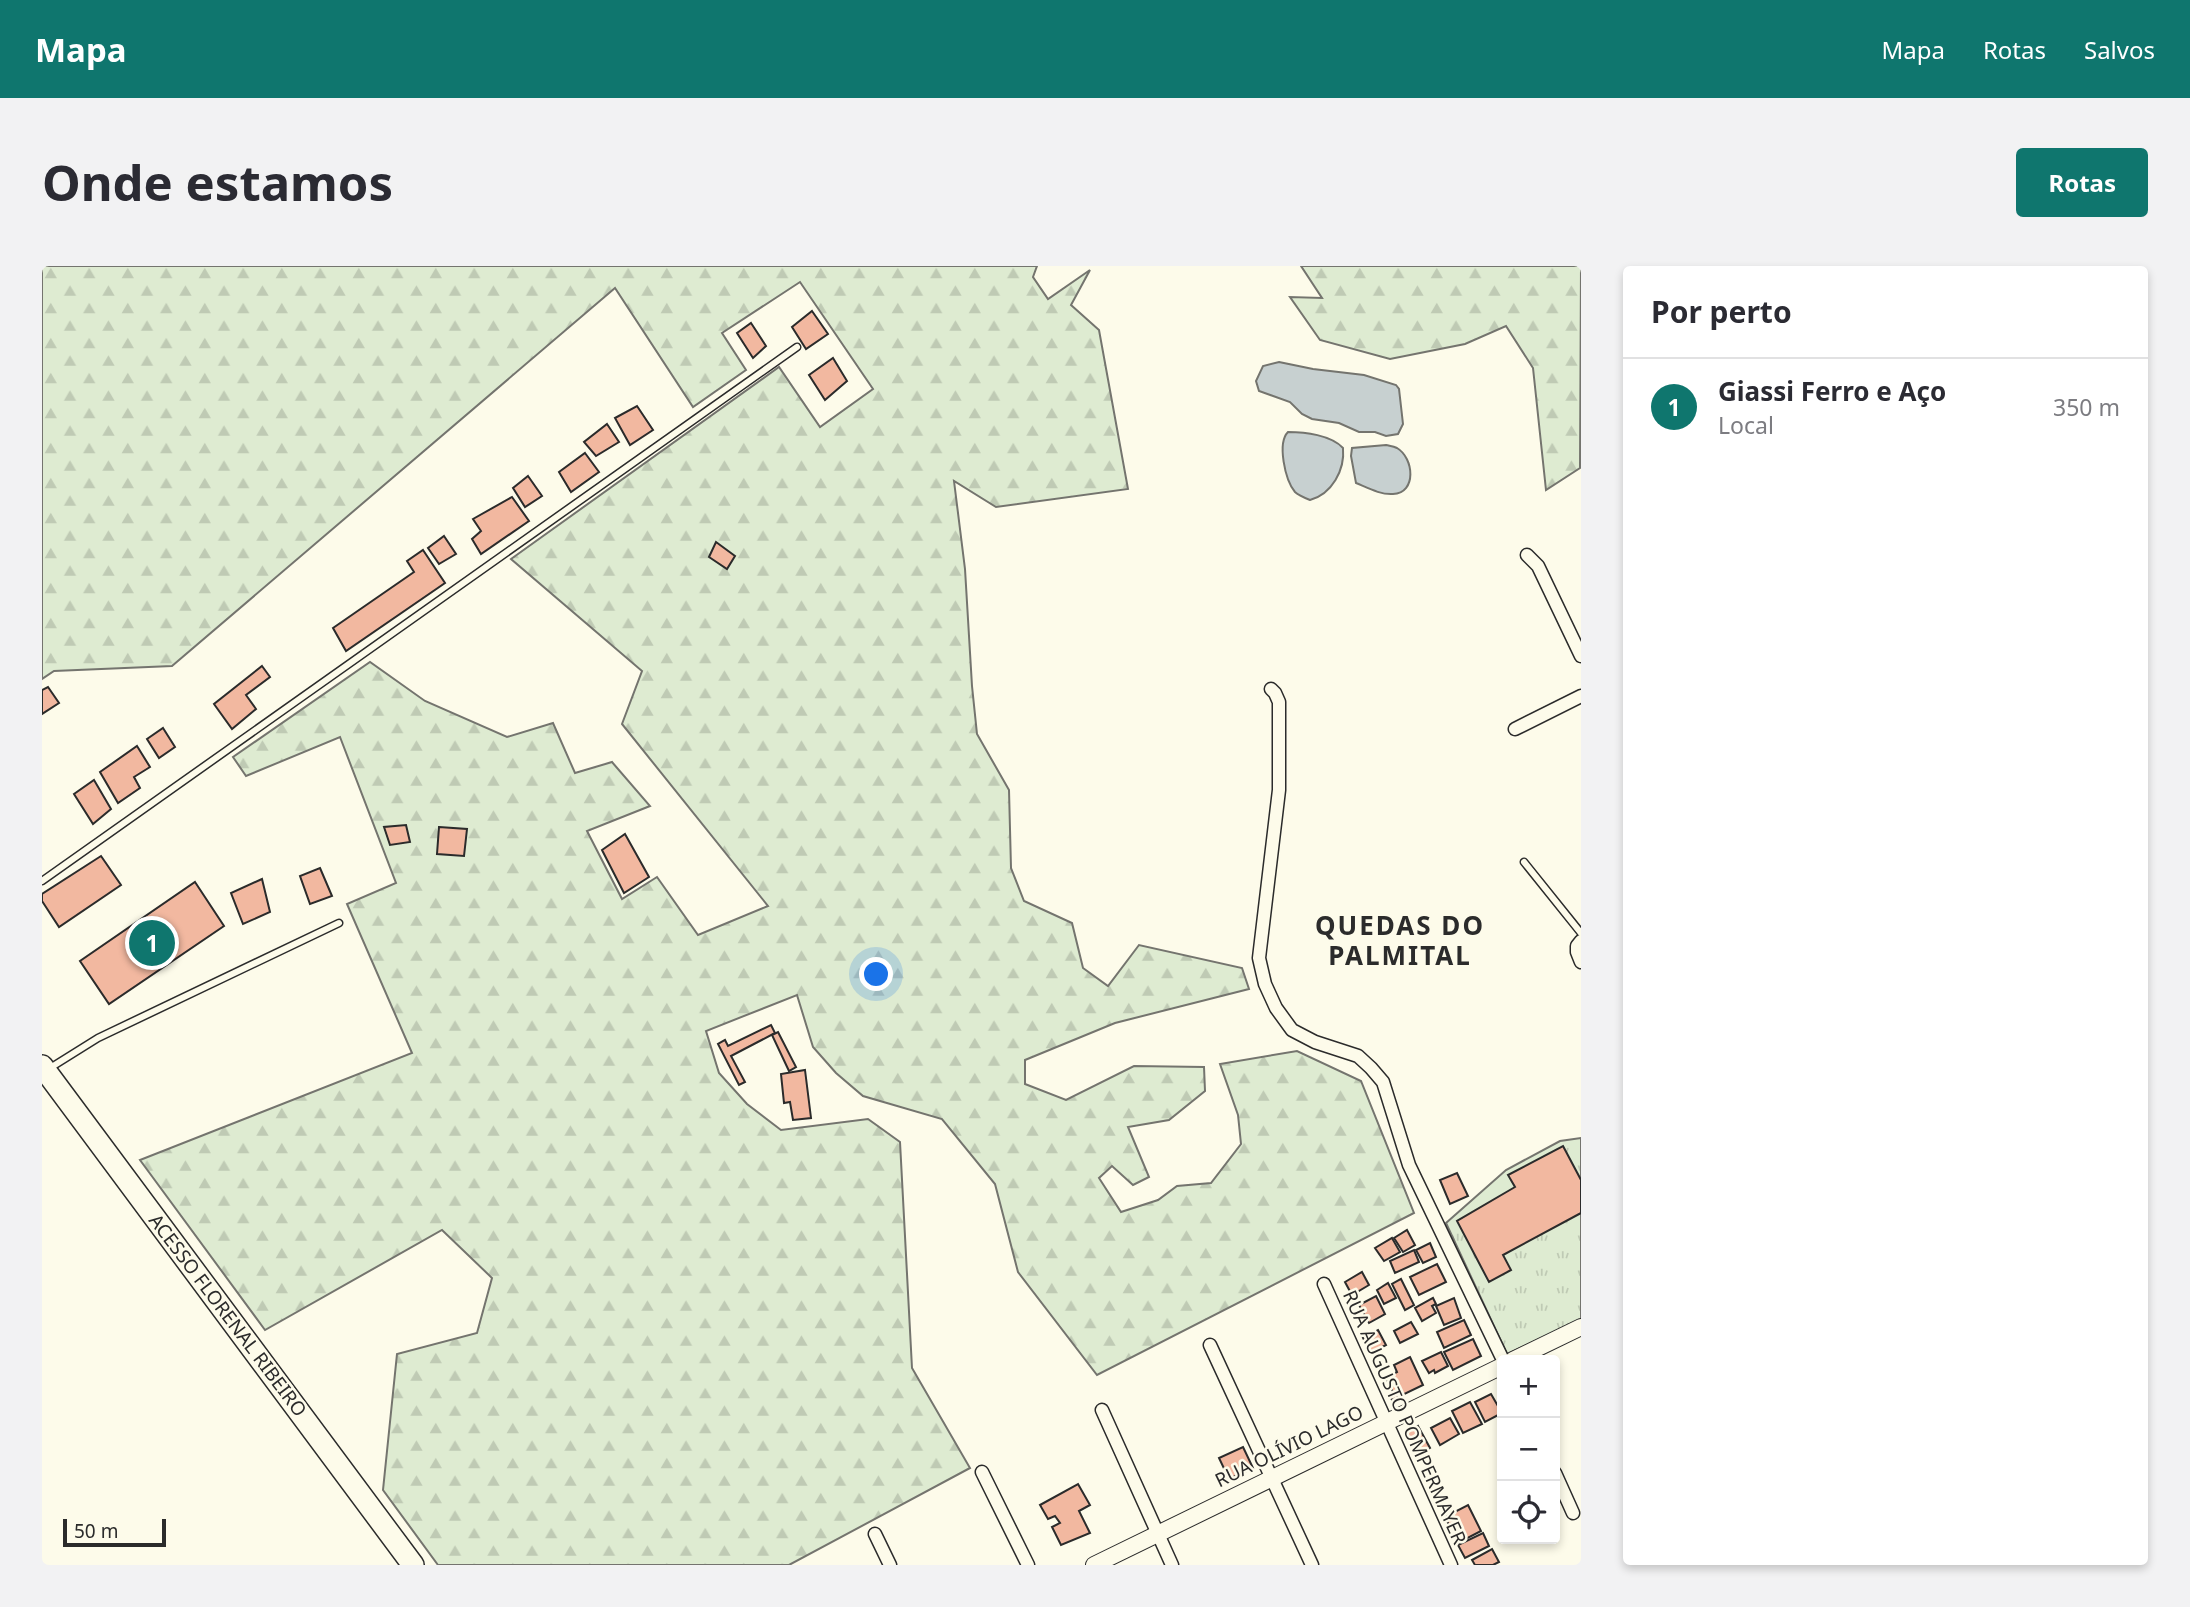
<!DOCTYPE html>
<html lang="pt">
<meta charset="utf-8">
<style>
body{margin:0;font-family:"Noto Sans",sans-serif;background:#f2f2f3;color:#2b2b33}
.controls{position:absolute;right:21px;bottom:21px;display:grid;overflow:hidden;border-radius:7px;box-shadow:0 4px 10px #0003}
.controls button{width:63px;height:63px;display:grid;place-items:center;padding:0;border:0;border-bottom:2px solid #e1e1e2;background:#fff;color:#2b2b33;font:35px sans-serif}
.scale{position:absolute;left:21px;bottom:18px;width:103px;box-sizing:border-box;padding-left:7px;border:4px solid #2b2b2b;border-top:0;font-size:19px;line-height:24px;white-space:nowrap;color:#2b2b2b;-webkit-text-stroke:5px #fdfbea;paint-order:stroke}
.you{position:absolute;left:835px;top:709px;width:24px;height:24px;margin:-18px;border:5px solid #fff;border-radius:50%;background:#1a73e8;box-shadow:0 0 0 10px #1a73e833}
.badge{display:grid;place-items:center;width:46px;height:46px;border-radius:50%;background:#0f766e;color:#fff;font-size:23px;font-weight:700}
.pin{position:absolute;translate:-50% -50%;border:4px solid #fff;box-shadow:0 2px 7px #0006}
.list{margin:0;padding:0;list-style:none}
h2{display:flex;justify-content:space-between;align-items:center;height:91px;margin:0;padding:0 28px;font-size:30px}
h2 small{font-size:23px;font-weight:400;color:#7c7c81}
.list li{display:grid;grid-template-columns:46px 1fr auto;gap:21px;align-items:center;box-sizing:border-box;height:98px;padding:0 28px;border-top:2px solid #e1e1e2}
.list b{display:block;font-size:26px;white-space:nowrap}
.list p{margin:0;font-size:23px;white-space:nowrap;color:#7c7c81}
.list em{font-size:23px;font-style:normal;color:#7c7c81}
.icon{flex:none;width:38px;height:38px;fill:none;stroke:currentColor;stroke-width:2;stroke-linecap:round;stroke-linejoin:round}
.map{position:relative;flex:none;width:1539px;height:1299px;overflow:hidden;border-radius:7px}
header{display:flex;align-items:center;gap:42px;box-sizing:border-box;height:98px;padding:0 35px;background:#0f766e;color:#fff}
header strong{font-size:33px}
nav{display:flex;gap:38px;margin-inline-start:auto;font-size:24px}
.intro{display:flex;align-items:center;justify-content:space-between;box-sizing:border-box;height:168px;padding:0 42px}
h1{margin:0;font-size:49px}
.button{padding:18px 32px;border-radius:7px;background:#0f766e;color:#fff;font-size:24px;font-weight:700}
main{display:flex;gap:42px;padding:0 42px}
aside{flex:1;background:#fff;border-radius:7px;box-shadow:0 4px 10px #0003}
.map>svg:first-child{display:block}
</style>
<header>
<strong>Mapa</strong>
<nav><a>Mapa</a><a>Rotas</a><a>Salvos</a></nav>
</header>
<div class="intro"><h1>Onde estamos</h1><a class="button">Rotas</a></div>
<main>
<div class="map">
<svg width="1539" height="1299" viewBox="0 0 1539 1299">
<defs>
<pattern id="grass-tufts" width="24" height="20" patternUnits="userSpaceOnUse" patternTransform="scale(1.75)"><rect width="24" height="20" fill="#deebd1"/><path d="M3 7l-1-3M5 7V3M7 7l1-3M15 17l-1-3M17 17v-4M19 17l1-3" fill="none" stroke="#bfcab4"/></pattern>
<pattern id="forest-firs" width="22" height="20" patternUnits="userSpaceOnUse" patternTransform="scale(1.75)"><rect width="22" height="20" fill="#deebd1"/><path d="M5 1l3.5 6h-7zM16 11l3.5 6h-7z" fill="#bfcab4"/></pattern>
</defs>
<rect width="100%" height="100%" fill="#fdfbea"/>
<polygon fill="url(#grass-tufts)" stroke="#74746e" stroke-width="2" points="1539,872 1539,1054 1465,1088 1404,957 1464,904 1518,875"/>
<g fill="url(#forest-firs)" stroke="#74746e" stroke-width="2">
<polygon points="0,0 995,0 991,11 1006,33 1048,4 1029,39 1057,64 1086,223 954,241 912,215 923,303 930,420 935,468 967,524 969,602 982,635 1030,657 1041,702 1066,720 1097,679 1200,702 1207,723 1073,757 983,794 983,818 1024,834 1092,800 1162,801 1163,825 1127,854 1086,861 1107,911 1091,919 1070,900 1057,912 1079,946 1116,934 1135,920 1169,917 1199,878 1196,849 1178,798 1255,785 1319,815 1372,947 1055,1109 976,1006 953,918 900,853 821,830 794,807 771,781 755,729 664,765 677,807 705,838 739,864 826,853 858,876 870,1102 928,1202 747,1299 396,1299 341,1224 355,1088 435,1067 450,1012 400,964 223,1064 98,894 370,787 305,638 354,617 298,471 204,510 191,491 328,396 383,435 465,471 511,457 533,507 570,496 608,540 545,565 580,633 615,611 656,669 726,640 580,458 600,405 469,293 737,101 778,161 831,123 758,16 680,67 704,104 651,141 573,22 130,400 12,405 0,413"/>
<polygon points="1259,0 1539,0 1538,202 1504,224 1491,102 1464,60 1423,78 1348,93 1278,74 1248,31 1280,32"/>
</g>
<g fill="#c7d0d0" stroke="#74746e" stroke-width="2">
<polygon points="1237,96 1271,103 1322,109 1354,119 1357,123 1361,158 1356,168 1344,170 1333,166 1317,166 1297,157 1270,153 1260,148 1248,136 1217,125 1214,115 1221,100"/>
<path d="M1246,166c17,0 43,3 55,16 2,22 -11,46 -33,52 -5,-2 -12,-5 -15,-8 -10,-12 -18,-49 -7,-60z"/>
<path d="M1344,179c4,1 7,1 11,3 17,10 20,45 -4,46 -12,1 -25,-6 -37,-11l-5,-27 1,-8z"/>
</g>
<g fill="#f2b8a0" stroke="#2b2b2b" stroke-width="2">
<polygon points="770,45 786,68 764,83 750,61"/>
<polygon points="709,57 724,80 711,92 695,67"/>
<polygon points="791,92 805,115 783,134 767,109"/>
<polygon points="595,140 611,164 588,179 573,152"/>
<polygon points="565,158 577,176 554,190 542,176"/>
<polygon points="543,187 557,206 529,226 517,206"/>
<polygon points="486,210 500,230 483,241 471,222"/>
<polygon points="470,231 487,255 439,288 430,273 439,265 431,253"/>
<polygon points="402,270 414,288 397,298 386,282"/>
<polygon points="674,276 693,290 685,303 667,291"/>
<polygon points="381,284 403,317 304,385 291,362 372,306 365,295"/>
<polygon points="220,400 228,411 204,429 214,443 190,463 172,438"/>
<polygon points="6,421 17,437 0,448 0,424"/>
<polygon points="121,462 133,481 117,492 105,473"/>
<polygon points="95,480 108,501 92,511 98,522 76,537 58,506"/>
<polygon points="52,514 69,543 51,558 32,528"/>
<polygon points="364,559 368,576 348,579 342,561"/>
<polygon points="397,561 425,563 422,590 395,588"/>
<polygon points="583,568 607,611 582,627 560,584"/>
<polygon points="59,590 79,619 17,661 0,635 0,628"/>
<polygon points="278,602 290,630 268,638 258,610"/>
<polygon points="220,613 228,646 201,658 189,627"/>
<polygon points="153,616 182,660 67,738 38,695"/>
<polygon points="729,759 733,767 689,790 703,816 697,819 676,778 683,774 686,780"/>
<polygon points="736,766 754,801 747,805 730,769"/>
<polygon points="763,804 769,852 751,854 748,836 742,837 739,808"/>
<polygon points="1521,880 1539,914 1539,947 1461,989 1469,1004 1447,1016 1415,955 1473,921 1466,909"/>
<polygon points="1415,907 1426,930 1408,938 1398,914"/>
<polygon points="1365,964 1373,979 1361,986 1352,972"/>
<polygon points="1350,972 1358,986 1342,995 1333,982"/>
<polygon points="1388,977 1394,991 1381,997 1374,984"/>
<polygon points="1372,984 1377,996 1353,1007 1348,995"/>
<polygon points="1395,998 1404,1016 1377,1029 1368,1011"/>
<polygon points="1320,1006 1327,1019 1310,1029 1303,1016"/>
<polygon points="1359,1013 1372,1039 1363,1044 1350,1018"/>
<polygon points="1346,1017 1354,1032 1342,1038 1335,1024"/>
<polygon points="1334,1030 1343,1048 1327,1057 1317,1039"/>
<polygon points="1391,1032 1394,1038 1390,1040 1394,1047 1380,1055 1373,1042"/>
<polygon points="1412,1032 1419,1052 1402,1059 1394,1040"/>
<polygon points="1422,1054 1429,1069 1402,1082 1395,1066"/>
<polygon points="1369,1056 1376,1068 1358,1077 1352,1065"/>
<polygon points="1336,1064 1344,1079 1329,1087 1321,1072"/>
<polygon points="1431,1073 1439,1090 1411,1104 1402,1086"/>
<polygon points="1399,1086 1406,1100 1393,1107 1392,1104 1387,1107 1380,1095"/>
<polygon points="1368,1091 1381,1119 1350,1134 1348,1130 1352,1128 1344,1112 1355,1106 1352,1099"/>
<polygon points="1449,1128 1460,1147 1443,1156 1433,1136"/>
<polygon points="1428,1136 1440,1158 1421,1167 1410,1145"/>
<polygon points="1408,1152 1417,1168 1398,1179 1389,1162"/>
<polygon points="1376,1160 1388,1182 1376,1189 1364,1167"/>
<polygon points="1201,1181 1211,1202 1187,1213 1177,1192"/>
<polygon points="1036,1218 1048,1239 1037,1245 1048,1267 1019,1279 1010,1261 1018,1257 1013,1250 1006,1253 998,1239"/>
<polygon points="1426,1239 1439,1265 1416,1277 1403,1251"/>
<polygon points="1441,1267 1447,1280 1423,1292 1416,1279"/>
<polygon points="1450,1283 1457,1296 1451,1299 1433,1299 1430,1294"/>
</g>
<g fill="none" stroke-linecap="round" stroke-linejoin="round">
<defs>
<g id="service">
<polyline points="1482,596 1539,667"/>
<polyline points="0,615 755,81"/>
<polyline points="8,802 56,772 297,657"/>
</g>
<g id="minor">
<polyline points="1485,289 1496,300 1539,390"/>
<polyline points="1229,423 1233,427 1237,436 1237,524 1217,692 1223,718 1234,742 1250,764 1273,776 1316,790 1329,802 1341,816 1367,899 1461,1094"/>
<polyline points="1473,463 1539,430"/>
<polyline points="1539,675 1535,680 1535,686 1539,696"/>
<polyline points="1282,1018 1409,1299"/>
<polyline points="1168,1079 1270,1299"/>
<polyline points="1060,1144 1130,1299"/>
<polyline points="940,1206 986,1299"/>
<polyline points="1513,1207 1531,1247"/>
<polyline points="833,1268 848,1299"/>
</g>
<g id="tertiary">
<polyline points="1471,1094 1539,1061"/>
<polyline points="1052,1299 1460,1100"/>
</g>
<polyline id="trunk" points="0,800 371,1299"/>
</defs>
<use href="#service" stroke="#2b2b2b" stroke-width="9"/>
<use href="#minor" stroke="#2b2b2b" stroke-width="15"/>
<use href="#tertiary" stroke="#2b2b2b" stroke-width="18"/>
<use href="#trunk" stroke="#2b2b2b" stroke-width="24"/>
<use href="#service" stroke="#fdfbea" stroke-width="6"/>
<use href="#minor" stroke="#fdfbea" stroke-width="12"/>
<use href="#tertiary" stroke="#fdfbea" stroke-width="16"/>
<use href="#trunk" stroke="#fdfbea" stroke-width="21"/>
</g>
<g text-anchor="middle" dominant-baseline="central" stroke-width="5" stroke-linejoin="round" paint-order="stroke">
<g font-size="19" fill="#2b2b2b" stroke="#fdfbea">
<text transform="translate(186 1049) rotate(53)">ACESSO FLORENAL RIBEIRO</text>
<text transform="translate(1363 1151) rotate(66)">RUA AUGUSTO POMPERMAYER</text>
<text transform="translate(1247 1180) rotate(-26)">RUA OLÍVIO LAGO</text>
</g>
<g font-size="26" font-weight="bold" letter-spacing="2" fill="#2b2b2b" stroke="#fdfbea">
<text x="1358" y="659">QUEDAS DO<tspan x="1358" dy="30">PALMITAL</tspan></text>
</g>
</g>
</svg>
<div class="controls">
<button>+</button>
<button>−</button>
<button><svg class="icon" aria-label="locate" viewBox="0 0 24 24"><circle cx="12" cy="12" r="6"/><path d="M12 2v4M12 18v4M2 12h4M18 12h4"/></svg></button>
</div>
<div class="scale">50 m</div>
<div class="you"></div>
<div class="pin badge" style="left:110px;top:677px">1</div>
</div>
<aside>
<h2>Por perto<small></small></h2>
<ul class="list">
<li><span class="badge">1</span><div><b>Giassi Ferro e Aço</b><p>Local</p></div><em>350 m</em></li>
</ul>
</aside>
</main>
